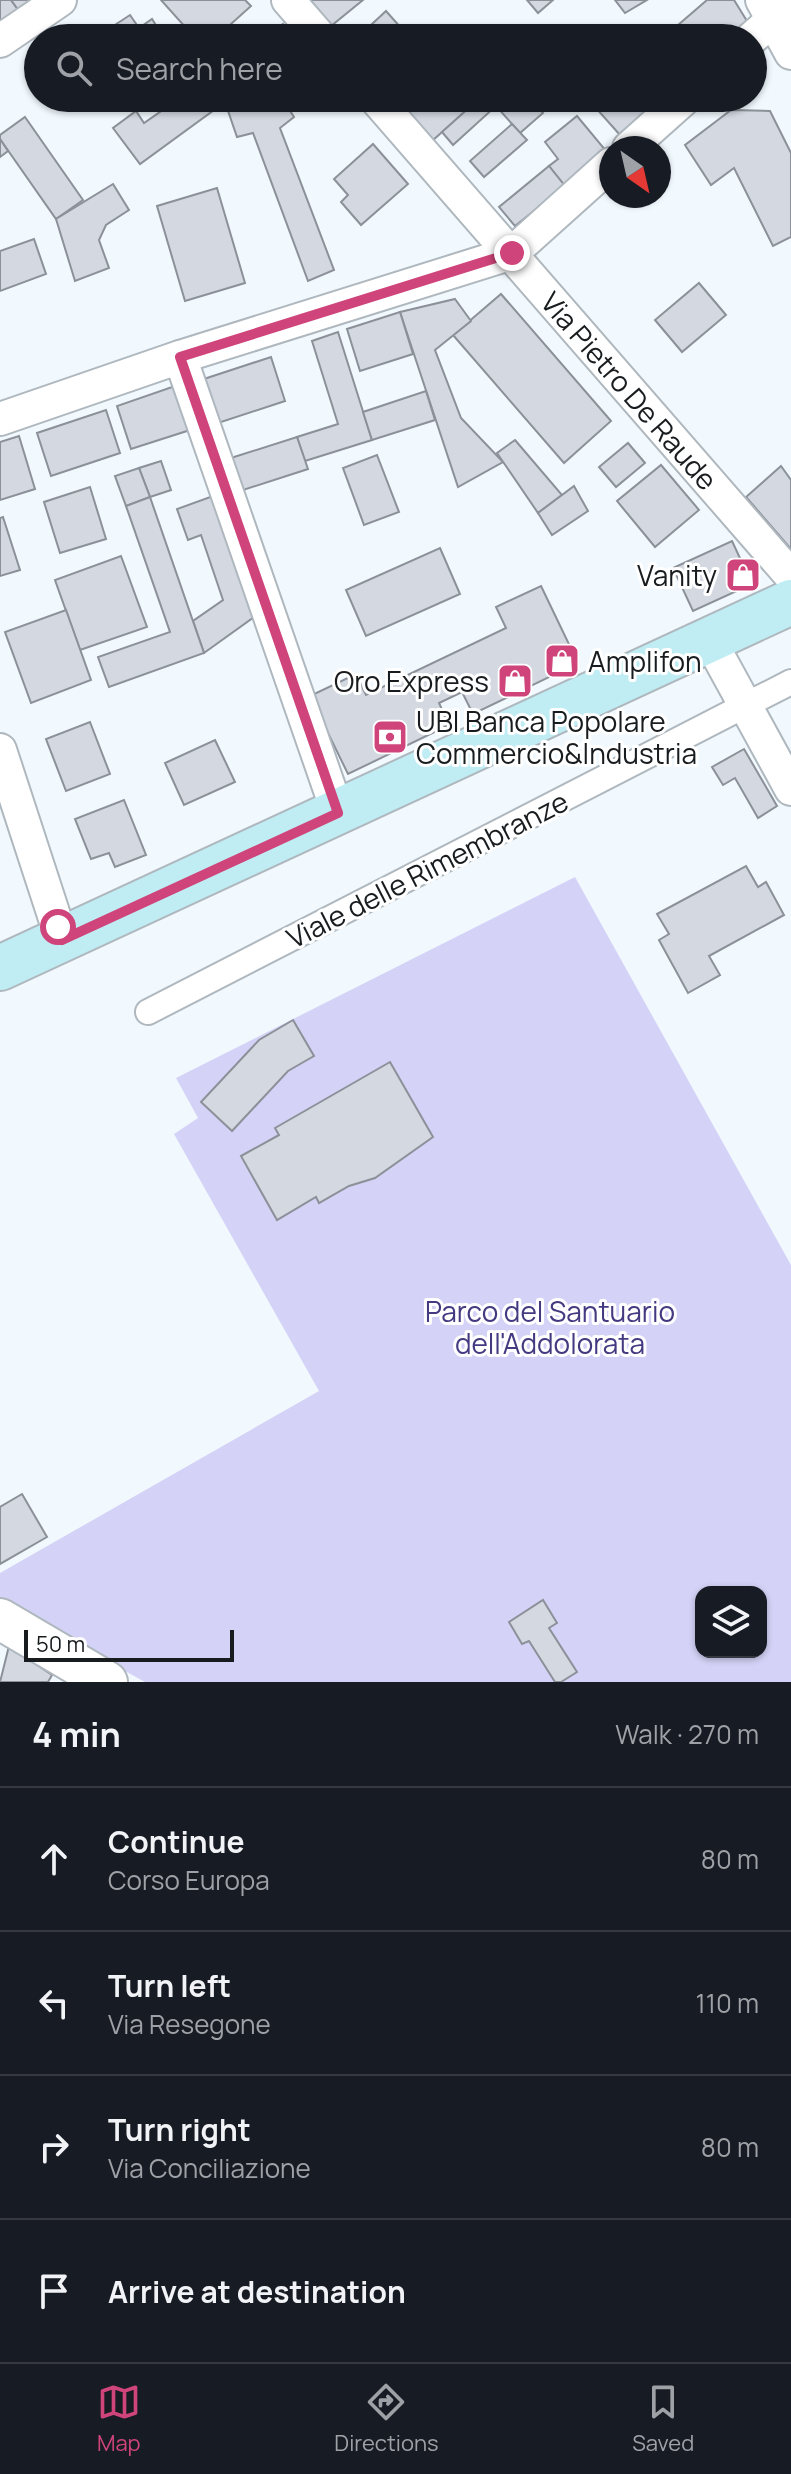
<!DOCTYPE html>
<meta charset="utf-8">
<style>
body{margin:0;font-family:Manrope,sans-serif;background:#20242c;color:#f1f3f6}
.controls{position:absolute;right:24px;bottom:24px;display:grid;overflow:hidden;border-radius:16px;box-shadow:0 2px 6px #0004}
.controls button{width:72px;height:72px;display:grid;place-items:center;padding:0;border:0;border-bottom:2px solid #363941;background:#171b24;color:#f1f3f6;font:40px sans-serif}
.compass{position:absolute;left:599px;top:136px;width:72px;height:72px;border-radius:50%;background:#171b24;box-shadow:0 2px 6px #0004;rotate:146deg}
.scale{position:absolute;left:24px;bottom:20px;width:210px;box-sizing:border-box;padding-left:8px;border:4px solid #181c1e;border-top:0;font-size:22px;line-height:28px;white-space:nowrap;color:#181c1e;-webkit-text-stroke:6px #fff;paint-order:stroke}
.stop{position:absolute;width:24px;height:24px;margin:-18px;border:6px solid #cf447a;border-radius:50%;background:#fff}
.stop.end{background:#cf447a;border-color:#fff;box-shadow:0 2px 8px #0008}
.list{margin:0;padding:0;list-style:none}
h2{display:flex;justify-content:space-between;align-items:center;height:104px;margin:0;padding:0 32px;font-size:34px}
h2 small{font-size:26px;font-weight:400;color:#9ea1a6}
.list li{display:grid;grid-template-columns:52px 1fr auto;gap:24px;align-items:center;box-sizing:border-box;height:144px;padding:0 32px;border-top:2px solid #363941}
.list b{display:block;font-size:30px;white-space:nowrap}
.list p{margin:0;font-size:26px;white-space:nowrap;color:#9ea1a6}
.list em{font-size:26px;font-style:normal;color:#9ea1a6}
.icon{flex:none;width:44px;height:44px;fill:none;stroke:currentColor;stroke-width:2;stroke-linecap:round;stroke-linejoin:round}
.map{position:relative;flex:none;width:791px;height:1682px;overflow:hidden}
.search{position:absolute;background:#171b24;box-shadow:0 2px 6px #0004;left:24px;right:24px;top:24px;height:88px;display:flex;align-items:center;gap:20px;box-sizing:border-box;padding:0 28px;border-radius:44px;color:#9ea1a6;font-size:30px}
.sheet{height:680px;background:#171b24}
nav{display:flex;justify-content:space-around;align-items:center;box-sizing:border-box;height:112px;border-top:2px solid #363941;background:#171b24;font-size:22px;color:#9ea1a6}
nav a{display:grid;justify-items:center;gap:4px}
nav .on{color:#cf447a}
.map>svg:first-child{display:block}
</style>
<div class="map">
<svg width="791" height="1682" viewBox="0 0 791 1682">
<rect width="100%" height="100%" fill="#f1f9fe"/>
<path fill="#d4d3f7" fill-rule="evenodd" d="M575,877l216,388v417h-646l-145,-80v-29l319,-182 -145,-257 24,-16 -22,-40zM701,1592h60v60h-60z"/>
<g fill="#d3d8e1" stroke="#8c9199" stroke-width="2">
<polygon points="0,0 11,0 19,11 0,25"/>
<polygon points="11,0 36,0 19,11"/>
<polygon points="161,0 245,0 251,6 221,33 216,26 202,38 195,38"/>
<polygon points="310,0 363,0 331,26"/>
<polygon points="527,0 553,0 538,13"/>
<polygon points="615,0 647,0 625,13"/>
<polygon points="707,0 734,0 747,21 728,38 663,38"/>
<polygon points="386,11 410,38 357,38"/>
<polygon points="130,15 139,28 152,19 164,38 95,38"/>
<polygon points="283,24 293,38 264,38"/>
<polygon points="180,98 222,98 225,102 140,164 113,128 136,111 144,123"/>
<polygon points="230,98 282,98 294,117 280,128 334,270 308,281 253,133 237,137 225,102"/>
<polygon points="282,98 304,98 288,108"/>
<polygon points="393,98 420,98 405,111"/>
<polygon points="420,98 464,98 471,106 432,141 405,111"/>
<polygon points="480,98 489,98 496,106 453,145 442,132"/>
<polygon points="489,98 530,98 543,113 520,133"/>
<polygon points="587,98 652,98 656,102 620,135"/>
<polygon points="731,110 770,111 791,153 791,237 773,246 734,168 711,185 685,145"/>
<polygon points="577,116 607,152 565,186 549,166 558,159 545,142"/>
<polygon points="25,117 83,200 56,219 0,139 0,135"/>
<polygon points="512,124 527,140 484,177 470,161"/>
<polygon points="0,139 8,151 0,157"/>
<polygon points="373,144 408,184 361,225 341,202 348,195 334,179"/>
<polygon points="549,166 565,186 515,226 499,207"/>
<polygon points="113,184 129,210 106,225 99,240 109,268 75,281 56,219"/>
<polygon points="217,188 245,283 185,301 157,206"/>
<polygon points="34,239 46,274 0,291 0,251"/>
<polygon points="699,283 726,315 682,352 655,320"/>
<polygon points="501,294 611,421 564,463 453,335"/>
<polygon points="455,299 471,321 435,350 461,418 503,462 458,487 400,312"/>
<polygon points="400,312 413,354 360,371 347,329"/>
<polygon points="338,332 372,440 305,461 297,437 338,424 312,341"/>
<polygon points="271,357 285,401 218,423 204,379"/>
<polygon points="175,386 190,430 131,449 117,406"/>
<polygon points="426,391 435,420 372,440 363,412"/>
<polygon points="106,410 120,453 51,476 37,433"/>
<polygon points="19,436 35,489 0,500 0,442"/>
<polygon points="297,437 308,469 240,491 231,458"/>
<polygon points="515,440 562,495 538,513 497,453"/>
<polygon points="628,443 645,463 616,487 599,467"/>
<polygon points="377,455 399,512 364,525 343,468"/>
<polygon points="161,461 171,490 150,497 139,468"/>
<polygon points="661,465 699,510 655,547 617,501"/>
<polygon points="781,466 791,480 791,549 746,497"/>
<polygon points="139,468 150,497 126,506 115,476"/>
<polygon points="574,486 588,511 552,535 538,513"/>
<polygon points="90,487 106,539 60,553 44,502"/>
<polygon points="213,496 254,617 204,653 193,621 223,600 201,535 188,540 177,509"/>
<polygon points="150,497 204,653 109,687 98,657 170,632 126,506"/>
<polygon points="3,517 20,570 0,576 0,518"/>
<polygon points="732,541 752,584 693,611 673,568"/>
<polygon points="440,548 460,594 366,636 346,590"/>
<polygon points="121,556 147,627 80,650 55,580"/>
<polygon points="541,586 578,663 473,714 462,692 439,703 449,725 348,774 310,696 356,674 366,695 506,628 496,607"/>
<polygon points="66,610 91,680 31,703 5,632"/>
<polygon points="90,722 110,774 66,791 46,739"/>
<polygon points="215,740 235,782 184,805 165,763"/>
<polygon points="744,749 777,806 758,818 735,778 723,785 712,767"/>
<polygon points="124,800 146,855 115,867 109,853 91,859 75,819"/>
<polygon points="746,866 758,887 766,882 784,915 709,956 720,975 688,993 659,940 669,934 657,914"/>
<polygon points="293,1020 314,1056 288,1071 232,1131 201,1102 259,1040"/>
<polygon points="390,1062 433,1137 375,1178 349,1186 319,1203 316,1197 277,1220 241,1156 279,1135 275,1128"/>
<polygon points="22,1494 47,1537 0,1564 0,1507"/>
<polygon points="543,1600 557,1623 549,1628 577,1672 561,1682 555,1682 529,1641 522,1644 509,1622"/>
<polygon points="9,1646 52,1675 48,1682 0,1682"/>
</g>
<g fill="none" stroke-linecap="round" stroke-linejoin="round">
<defs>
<polyline id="pedestrian" points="148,1012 791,682"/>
<g id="minor">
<polyline points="288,0 321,38"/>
<polyline points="762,0 791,53"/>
<polyline points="752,38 791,4"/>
<polyline points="0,41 60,0"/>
<path id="s1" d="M375,98l416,478"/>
<polyline points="629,148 685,98"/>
<polyline points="180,357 338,813"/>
<polyline points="0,419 180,357 512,253 611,164"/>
<polyline points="710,641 791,789"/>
<polyline points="0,750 62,940"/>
</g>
<polyline id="tertiary" points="0,1619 107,1682"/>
<polyline id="secondary" points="0,968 791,602"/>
</defs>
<use href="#pedestrian" stroke="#afb8be" stroke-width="28"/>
<use href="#minor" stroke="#afb8be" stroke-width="36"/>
<use href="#tertiary" stroke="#afb8be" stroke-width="44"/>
<use href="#secondary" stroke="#afb8be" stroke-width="48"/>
<use href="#pedestrian" stroke="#fff" stroke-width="24"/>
<use href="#minor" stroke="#fff" stroke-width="32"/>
<use href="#tertiary" stroke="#fff" stroke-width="40"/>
<use href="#secondary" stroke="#c0edf4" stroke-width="44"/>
</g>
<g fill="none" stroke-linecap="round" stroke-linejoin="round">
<polyline stroke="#cf447a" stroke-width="10" points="58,927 62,940 338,813 180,357 512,253"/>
</g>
<defs>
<symbol id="shop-square" viewBox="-11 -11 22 22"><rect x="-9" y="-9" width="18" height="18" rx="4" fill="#cf447a" stroke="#fff"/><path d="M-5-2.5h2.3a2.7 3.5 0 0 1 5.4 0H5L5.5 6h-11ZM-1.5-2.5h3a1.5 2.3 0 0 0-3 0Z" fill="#fff"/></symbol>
<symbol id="bank-square" viewBox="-11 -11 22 22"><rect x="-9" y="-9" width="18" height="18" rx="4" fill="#cf447a" stroke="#fff"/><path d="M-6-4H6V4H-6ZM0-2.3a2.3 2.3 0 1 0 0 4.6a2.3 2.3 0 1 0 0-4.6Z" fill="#fff"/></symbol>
</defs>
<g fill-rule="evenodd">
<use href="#shop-square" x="723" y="555" width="40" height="40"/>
<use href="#shop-square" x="542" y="641" width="40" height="40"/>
<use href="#shop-square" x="495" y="661" width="40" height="40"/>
<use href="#bank-square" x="370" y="717" width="40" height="40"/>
</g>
<g text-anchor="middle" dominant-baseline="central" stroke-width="6" stroke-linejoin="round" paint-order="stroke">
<g font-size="28" fill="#181c1e" stroke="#fff">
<text stroke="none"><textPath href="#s1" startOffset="388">Via Pietro De Raude</textPath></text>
<text transform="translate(427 869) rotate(-27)">Viale delle Rimembranze</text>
</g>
<g font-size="28" fill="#181c1e" stroke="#fff" text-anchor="end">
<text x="717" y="575">Vanity</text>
<text x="588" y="661" text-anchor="start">Amplifon</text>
<text x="489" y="681">Oro Express</text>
<text x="416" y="721" text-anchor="start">UBI Banca Popolare<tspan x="416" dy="32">Commercio&amp;Industria</tspan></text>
</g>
<g font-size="28" fill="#443a82" stroke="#fff">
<text x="550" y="1311">Parco del Santuario<tspan x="550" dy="32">dell'Addolorata</tspan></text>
</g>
</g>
</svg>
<div class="controls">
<button><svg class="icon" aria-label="layers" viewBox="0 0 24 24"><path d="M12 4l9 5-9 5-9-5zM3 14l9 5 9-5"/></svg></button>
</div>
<svg class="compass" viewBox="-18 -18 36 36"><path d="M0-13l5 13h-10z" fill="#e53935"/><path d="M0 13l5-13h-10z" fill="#9ea1a6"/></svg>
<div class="scale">50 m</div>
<div class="stop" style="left:58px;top:927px"></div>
<div class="stop end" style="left:512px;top:253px"></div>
<div class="search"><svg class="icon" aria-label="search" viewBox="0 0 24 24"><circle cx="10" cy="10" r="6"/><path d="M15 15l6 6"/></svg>Search here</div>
</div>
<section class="sheet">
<h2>4 min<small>Walk · 270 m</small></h2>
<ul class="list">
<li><svg class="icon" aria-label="ahead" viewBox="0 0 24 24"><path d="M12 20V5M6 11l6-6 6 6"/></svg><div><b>Continue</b><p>Corso Europa</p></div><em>80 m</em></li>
<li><svg class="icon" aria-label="left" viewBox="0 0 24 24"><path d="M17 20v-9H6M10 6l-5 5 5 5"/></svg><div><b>Turn left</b><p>Via Resegone</p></div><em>110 m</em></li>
<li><svg class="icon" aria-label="right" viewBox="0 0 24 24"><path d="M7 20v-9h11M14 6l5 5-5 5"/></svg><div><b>Turn right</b><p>Via Conciliazione</p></div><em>80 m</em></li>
<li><svg class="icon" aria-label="arrive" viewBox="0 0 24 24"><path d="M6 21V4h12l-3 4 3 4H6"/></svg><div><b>Arrive at destination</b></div></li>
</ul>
</section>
<nav>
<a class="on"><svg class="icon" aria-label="map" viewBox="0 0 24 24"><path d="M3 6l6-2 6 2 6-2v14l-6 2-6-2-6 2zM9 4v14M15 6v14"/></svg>Map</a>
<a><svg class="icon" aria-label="directions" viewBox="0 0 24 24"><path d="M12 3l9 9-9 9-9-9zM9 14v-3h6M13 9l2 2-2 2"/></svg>Directions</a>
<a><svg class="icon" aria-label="saved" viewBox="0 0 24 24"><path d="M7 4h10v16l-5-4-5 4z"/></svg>Saved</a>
</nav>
